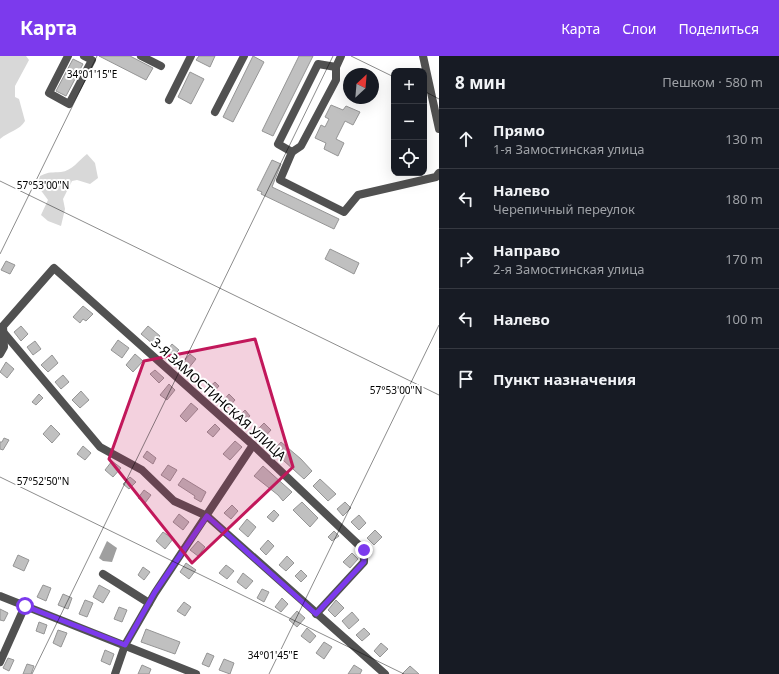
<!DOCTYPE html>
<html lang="ru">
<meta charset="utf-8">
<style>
body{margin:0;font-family:"Noto Sans",sans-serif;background:#20242c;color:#f1f3f6}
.controls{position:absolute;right:12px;top:12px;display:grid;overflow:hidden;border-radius:8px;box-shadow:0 4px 16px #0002}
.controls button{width:36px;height:36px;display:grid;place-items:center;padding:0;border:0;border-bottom:1px solid #363941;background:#171b24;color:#f1f3f6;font:20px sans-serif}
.compass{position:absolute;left:343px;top:12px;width:36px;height:36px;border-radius:50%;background:#171b24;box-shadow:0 4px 16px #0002;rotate:26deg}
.stop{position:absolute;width:12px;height:12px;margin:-9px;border:3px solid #7c3aed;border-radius:50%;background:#fff}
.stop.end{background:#7c3aed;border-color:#fff;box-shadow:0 1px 4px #0008}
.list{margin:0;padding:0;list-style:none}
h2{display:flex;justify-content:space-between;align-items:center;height:52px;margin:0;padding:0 16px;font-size:17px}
h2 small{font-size:13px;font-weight:400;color:#9ea1a6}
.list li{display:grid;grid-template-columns:26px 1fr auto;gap:12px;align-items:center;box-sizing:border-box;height:60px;padding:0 16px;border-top:1px solid #363941}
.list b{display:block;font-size:15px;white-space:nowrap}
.list p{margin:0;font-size:13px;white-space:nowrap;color:#9ea1a6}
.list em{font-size:13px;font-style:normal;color:#9ea1a6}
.icon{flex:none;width:22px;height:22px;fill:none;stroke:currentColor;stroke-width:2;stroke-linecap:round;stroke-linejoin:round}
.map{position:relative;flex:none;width:439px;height:618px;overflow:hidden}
header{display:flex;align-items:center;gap:24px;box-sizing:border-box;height:56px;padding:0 20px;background:#7c3aed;color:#fff}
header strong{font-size:19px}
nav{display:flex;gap:22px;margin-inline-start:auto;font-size:14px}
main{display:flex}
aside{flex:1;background:#171b24}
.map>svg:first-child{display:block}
</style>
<header>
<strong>Карта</strong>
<nav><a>Карта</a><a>Слои</a><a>Поделиться</a></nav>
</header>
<main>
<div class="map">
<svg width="439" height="618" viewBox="0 0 439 618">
<rect width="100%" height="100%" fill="#fff"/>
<g fill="#d8d8d8">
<path d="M0,0h26l3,4 -14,26v11l4,2 6,22c-5,9 -17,11 -25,18z"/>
<path d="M87,98l8,9 3,15 -8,6 -13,-4 -5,1 -9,18 2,10 -4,17 -13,-5 -7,-6 7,-15 -11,-15 3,-9c10,-5 12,-3 21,-4 11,-1 18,-12 26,-18z"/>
</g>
<polygon fill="#9f9f9f" points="107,485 117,492 112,506 103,505 99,502"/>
<g fill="#c0c0c0" stroke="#959595">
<polygon points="99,0 130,0 153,12 146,24"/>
<polygon points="199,0 215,0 210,11 196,4"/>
<polygon points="253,0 264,6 233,66 223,61"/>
<polygon points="299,0 313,0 273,80 262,75"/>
<polygon points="73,3 83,8 66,40 56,35"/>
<polygon points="190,16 204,23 191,48 178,41"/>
<polygon points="331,49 343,54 346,50 360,56 353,69 345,65 336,83 344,87 338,100 324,93 326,87 315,82 321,69 325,71 329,63 325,61"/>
<polygon points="272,104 281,108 272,131 339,163 334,173 261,138 262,136 257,134"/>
<polygon points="330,193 359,207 354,218 325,203"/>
<polygon points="6,205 15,209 10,218 1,214"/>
<polygon points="83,250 93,258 86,265 83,263 80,267 73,261"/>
<polygon points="21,270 28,278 21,285 14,276"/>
<polygon points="148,270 160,280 153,288 141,278"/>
<polygon points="118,284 129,292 122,302 111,294"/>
<polygon points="35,285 41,293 33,299 27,291"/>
<polygon points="172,288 179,294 171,302 165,297"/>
<polygon points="135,298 143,305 133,316 126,309"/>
<polygon points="190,298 196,303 188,313 182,307"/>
<polygon points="52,299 58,307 48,316 41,309"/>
<polygon points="6,306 14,313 7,322 0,316"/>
<polygon points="155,314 164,322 159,327 150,318"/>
<polygon points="63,319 69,326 61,333 55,326"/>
<polygon points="215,326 219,330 212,338 207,333"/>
<polygon points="169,328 175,334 167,344 160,339"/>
<polygon points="81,335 89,344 80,352 72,344"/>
<polygon points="39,338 43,342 36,349 32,346"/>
<polygon points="229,338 235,344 228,352 222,346"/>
<polygon points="191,347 198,353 186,366 180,360"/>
<polygon points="245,354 250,360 243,366 238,361"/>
<polygon points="264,367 271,374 263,383 255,376"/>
<polygon points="215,368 220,373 213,381 207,376"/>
<polygon points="51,369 60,378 52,387 43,378"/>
<polygon points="4,382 9,384 3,394 0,393 0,386 2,386"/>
<polygon points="235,385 242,391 230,404 223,398"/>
<polygon points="281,386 301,403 312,415 304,423 273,395"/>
<polygon points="83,390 91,397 85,404 77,398"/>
<polygon points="147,395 156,402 153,408 143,401"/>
<polygon points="112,405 121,412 113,421 105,414"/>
<polygon points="168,409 177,414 170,425 161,419"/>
<polygon points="263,410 292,436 283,445 278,439 254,420"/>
<polygon points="130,421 136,426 129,433 123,428"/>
<polygon points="183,422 206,436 201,446 194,442 195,440 178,429"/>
<polygon points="320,423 336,438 328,445 313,430"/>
<polygon points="144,434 151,439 145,447 138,442"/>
<polygon points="302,446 318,462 310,471 293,454"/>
<polygon points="345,446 351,452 343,460 337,453"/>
<polygon points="232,449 238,455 231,463 224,457"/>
<polygon points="274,454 279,459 273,466 267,461"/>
<polygon points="179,458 189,466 183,474 173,466"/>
<polygon points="359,459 366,467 359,474 351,466"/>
<polygon points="247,463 256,471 248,481 239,473"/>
<polygon points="375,474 382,481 374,489 367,482"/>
<polygon points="334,475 339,480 332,485 328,481"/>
<polygon points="163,476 173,483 165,493 156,485"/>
<polygon points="268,484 274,490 266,499 260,493"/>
<polygon points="198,485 205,491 198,500 190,494"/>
<polygon points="352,497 358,503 350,512 343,506"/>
<polygon points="18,499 29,504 24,515 13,510"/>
<polygon points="287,500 294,507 286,515 279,509"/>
<polygon points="186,507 196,514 189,523 180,516"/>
<polygon points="226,509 234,515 227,523 219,517"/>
<polygon points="143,511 150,516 144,524 138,519"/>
<polygon points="301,514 307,520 301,526 295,520"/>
<polygon points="243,517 253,525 246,533 237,526"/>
<polygon points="43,529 51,532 46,545 37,541"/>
<polygon points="99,529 110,535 103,547 93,541"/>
<polygon points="262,533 269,536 264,546 257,542"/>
<polygon points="63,538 72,542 68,553 58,549"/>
<polygon points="282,542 288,548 281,556 275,551"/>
<polygon points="85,544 93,547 87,561 79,558"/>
<polygon points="336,544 344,552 335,561 328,554"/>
<polygon points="184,546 191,551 185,560 177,555"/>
<polygon points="119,551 127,554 122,566 114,563"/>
<polygon points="0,553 8,557 4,565 0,564"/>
<polygon points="297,555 305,562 297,571 289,564"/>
<polygon points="352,556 359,564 349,573 342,565"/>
<polygon points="39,566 47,569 44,578 36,575"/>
<polygon points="307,572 316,580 310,587 301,580"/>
<polygon points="364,572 370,578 362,585 356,579"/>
<polygon points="146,573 180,586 175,598 141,586"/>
<polygon points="58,574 67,577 61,591 53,587"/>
<polygon points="324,586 332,591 324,603 316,597"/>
<polygon points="381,587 388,593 380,601 374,595"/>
<polygon points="105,594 114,598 110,609 101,605"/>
<polygon points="207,597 214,600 209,611 202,608"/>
<polygon points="8,602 14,604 9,615 3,612"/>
<polygon points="224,603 234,607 230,618 219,614"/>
<polygon points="27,608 34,610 31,618 23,618"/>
<polygon points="142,609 151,613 149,618 138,618"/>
<polygon points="354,609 362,614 360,618 348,618"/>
<polygon points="410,610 419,618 402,618"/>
</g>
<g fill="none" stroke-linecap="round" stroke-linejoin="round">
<g stroke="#515151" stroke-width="8">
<polyline points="68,0 49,37 69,48 92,4 84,0"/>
<polyline points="141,0 161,10"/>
<polyline points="423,0 439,73"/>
<polyline points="336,11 318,8 278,88 292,96 280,124 344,156 358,139 436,121 439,117"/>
<polyline points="169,44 191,0"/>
<polyline points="215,56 244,0"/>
<polyline points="292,96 301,90 336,24 336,11 341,0"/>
<polyline points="4,277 100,391 142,414 174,445 207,460 385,618"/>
<polyline points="0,298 4,291 3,270 54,212 253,389 364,494 364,506 316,558"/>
<polyline points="103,518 149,547"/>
<polyline points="0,540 196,618"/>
<polyline points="0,606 25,550"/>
<polyline points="115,618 125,589 155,537 253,389"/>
</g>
</g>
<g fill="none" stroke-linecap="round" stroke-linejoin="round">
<polyline stroke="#7c3aed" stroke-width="5" points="25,550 125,589 155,536 207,460 316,558 364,506 364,494"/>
</g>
<path fill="#c2185b" fill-opacity="0.2" stroke="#c2185b" stroke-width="3" stroke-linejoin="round" d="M255,283l38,128 -101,96 -83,-104 35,-98z"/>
<path fill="none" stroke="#000" stroke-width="1" stroke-opacity="0.45" d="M351,0l43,21M424,35l15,8M0,125l439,214M0,198l97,-198M0,421l404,197M32,618l301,-618M269,618l170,-349"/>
<g text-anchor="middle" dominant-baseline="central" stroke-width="4" stroke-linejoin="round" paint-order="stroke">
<g font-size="13" fill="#000" stroke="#fff">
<text transform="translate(219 343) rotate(42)">3-Я ЗАМОСТИНСКАЯ УЛИЦА</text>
</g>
</g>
<g font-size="10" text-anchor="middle" fill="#000" stroke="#fff" stroke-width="4" stroke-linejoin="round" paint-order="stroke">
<text x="92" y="22">34°01'15"E</text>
<text x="43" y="133">57°53'00"N</text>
<text x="396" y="338">57°53'00"N</text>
<text x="43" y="429">57°52'50"N</text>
<text x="273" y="603">34°01'45"E</text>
</g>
</svg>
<div class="controls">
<button>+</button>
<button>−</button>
<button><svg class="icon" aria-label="locate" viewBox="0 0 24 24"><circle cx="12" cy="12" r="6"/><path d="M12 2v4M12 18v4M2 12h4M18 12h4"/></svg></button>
</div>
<svg class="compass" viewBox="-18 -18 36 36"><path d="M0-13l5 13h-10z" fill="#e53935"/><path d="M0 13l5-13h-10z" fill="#9ea1a6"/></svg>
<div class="stop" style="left:25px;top:550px"></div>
<div class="stop end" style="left:364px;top:494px"></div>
</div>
<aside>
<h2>8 мин<small>Пешком · 580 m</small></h2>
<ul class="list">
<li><svg class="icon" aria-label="ahead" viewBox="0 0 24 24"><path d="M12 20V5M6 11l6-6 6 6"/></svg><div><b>Прямо</b><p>1-я Замостинская улица</p></div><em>130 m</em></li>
<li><svg class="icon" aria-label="left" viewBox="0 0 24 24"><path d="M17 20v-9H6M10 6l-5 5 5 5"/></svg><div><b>Налево</b><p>Черепичный переулок</p></div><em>180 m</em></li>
<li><svg class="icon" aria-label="right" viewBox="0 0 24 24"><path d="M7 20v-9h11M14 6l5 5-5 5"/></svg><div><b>Направо</b><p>2-я Замостинская улица</p></div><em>170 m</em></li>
<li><svg class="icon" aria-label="left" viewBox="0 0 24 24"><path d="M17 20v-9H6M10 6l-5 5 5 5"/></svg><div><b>Налево</b></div><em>100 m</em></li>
<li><svg class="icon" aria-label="arrive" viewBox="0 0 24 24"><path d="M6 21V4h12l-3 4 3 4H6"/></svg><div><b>Пункт назначения</b></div></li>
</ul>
</aside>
</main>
